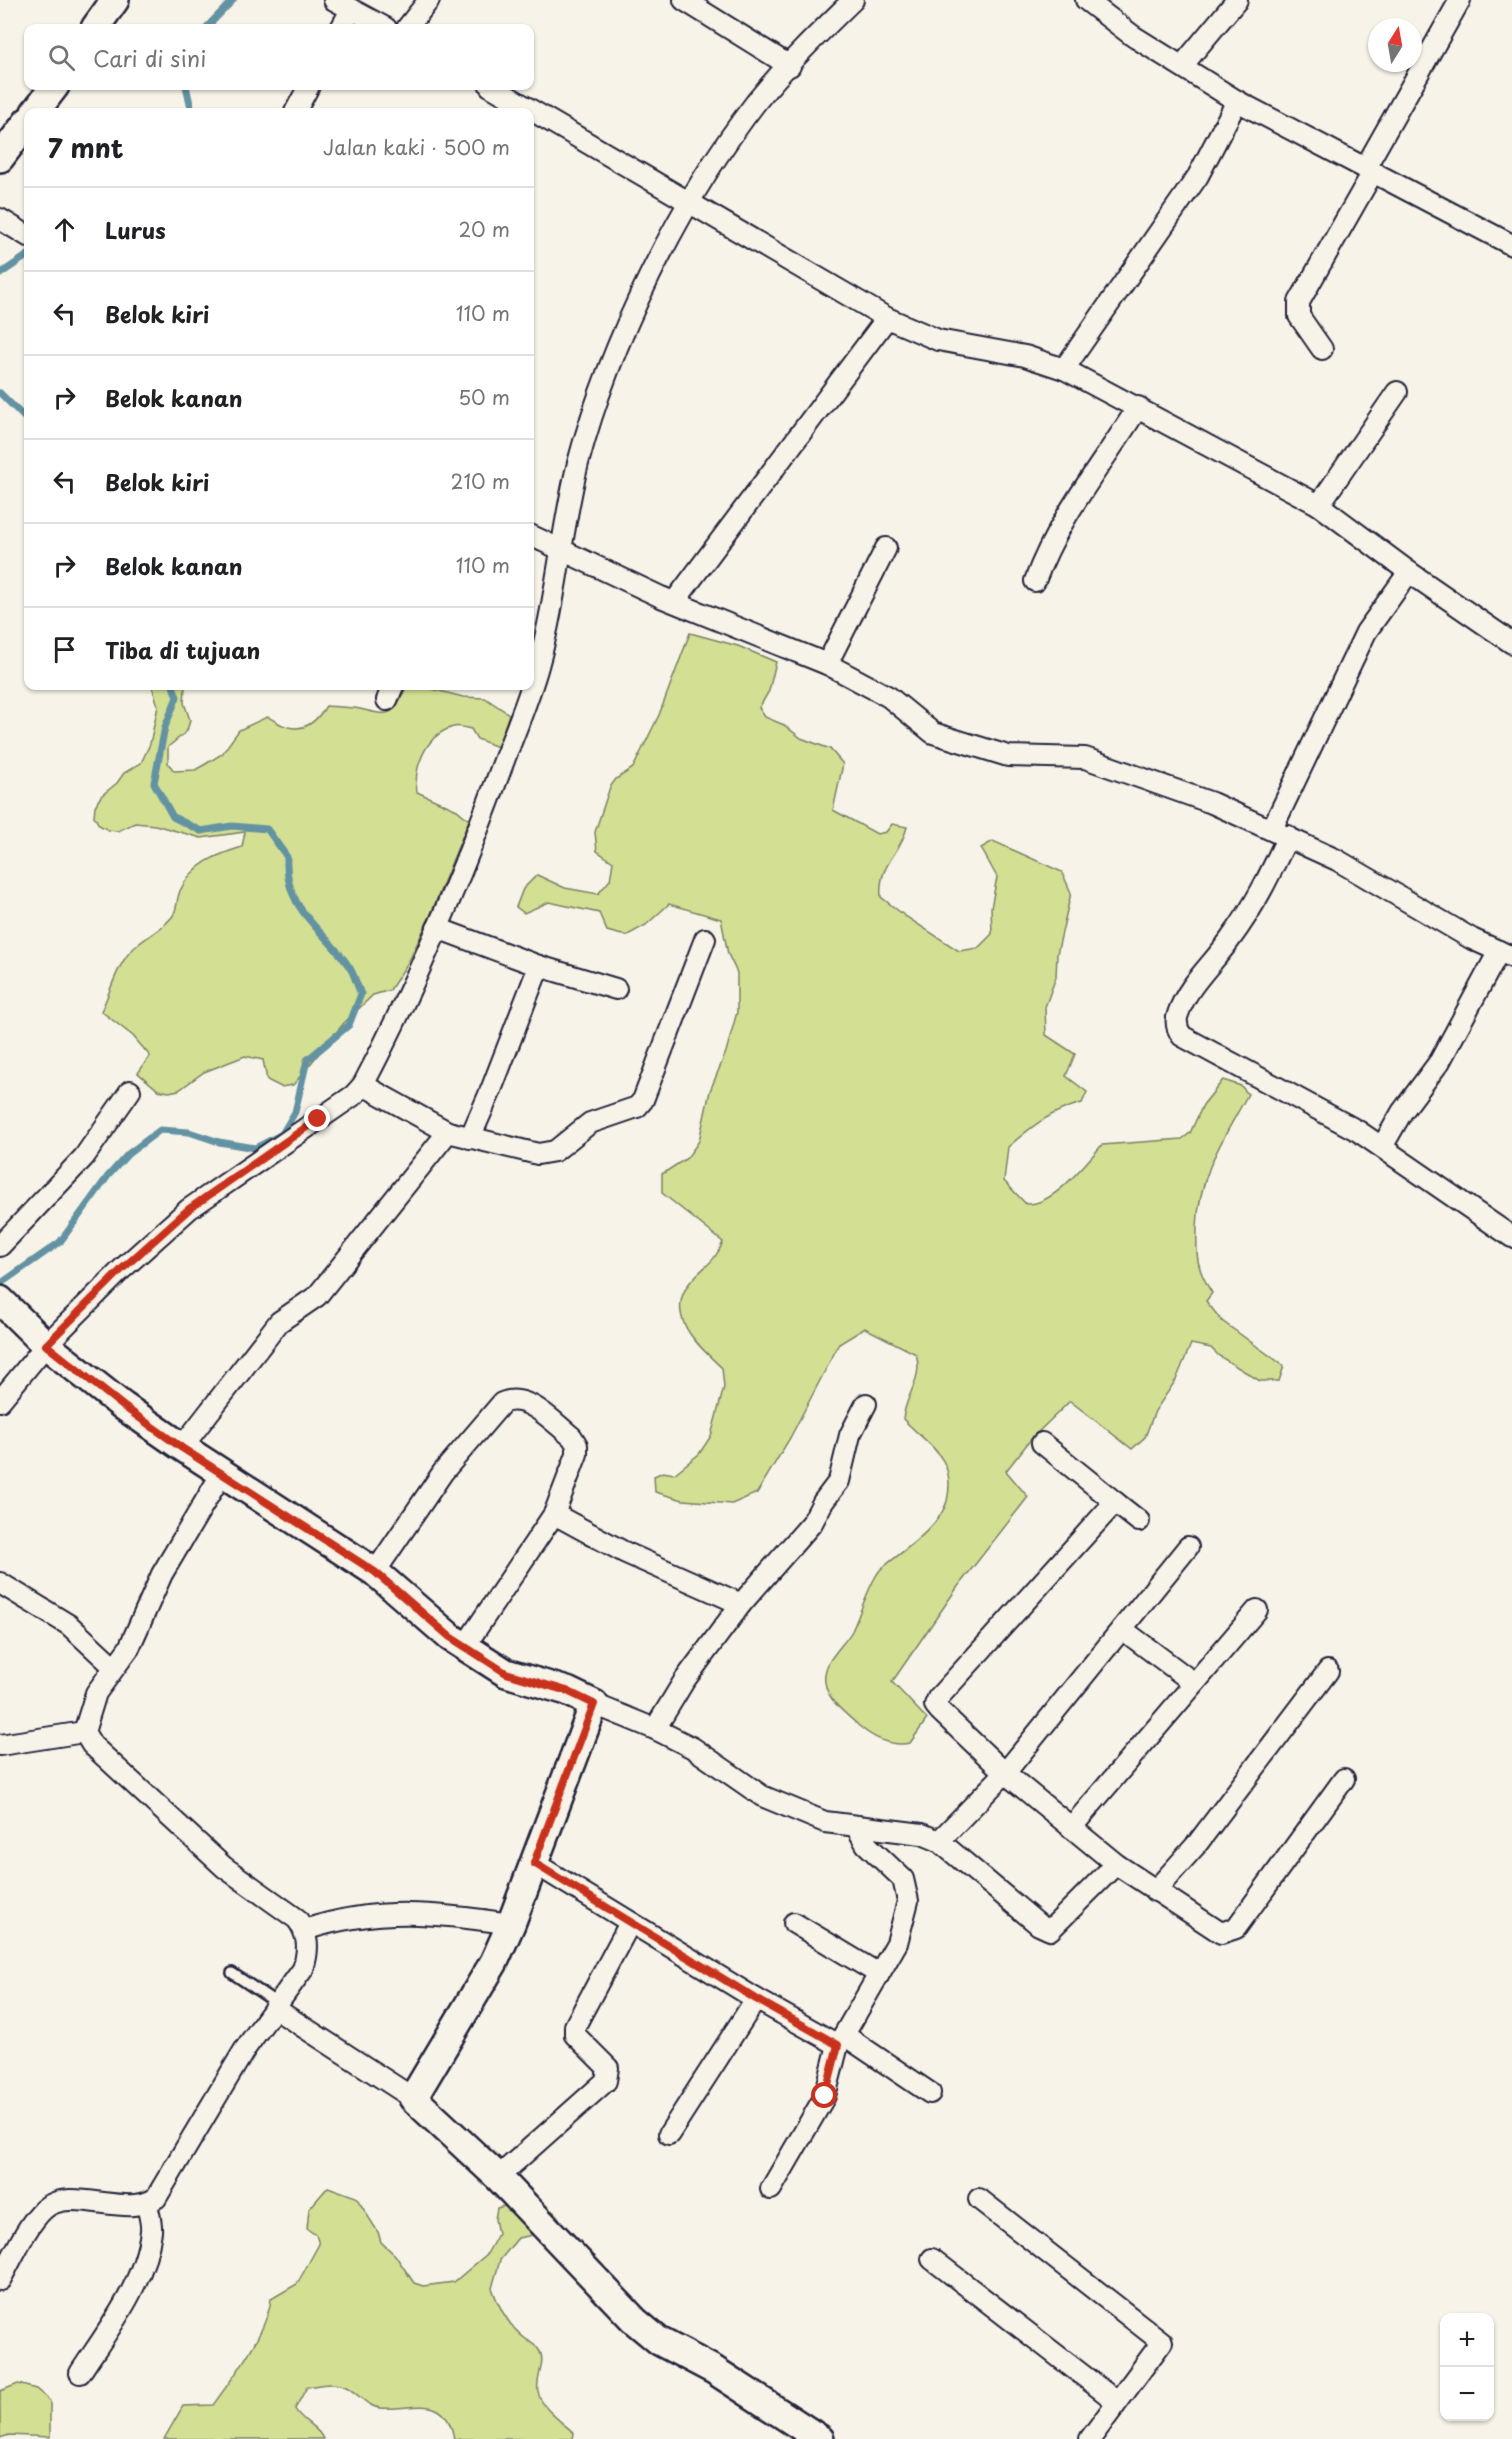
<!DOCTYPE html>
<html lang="id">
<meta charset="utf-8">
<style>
body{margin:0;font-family:"Playpen Sans",sans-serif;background:#f2f2f2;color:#202124}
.controls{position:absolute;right:18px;bottom:18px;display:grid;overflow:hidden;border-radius:12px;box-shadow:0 2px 4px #0004}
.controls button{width:54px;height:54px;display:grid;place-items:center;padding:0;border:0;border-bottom:2px solid #e0e0e0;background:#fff;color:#202124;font:30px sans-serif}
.compass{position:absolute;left:1368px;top:18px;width:54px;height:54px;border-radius:50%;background:#fff;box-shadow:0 2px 4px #0004;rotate:11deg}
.stop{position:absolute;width:18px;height:18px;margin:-14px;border:4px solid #c8321e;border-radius:50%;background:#fff}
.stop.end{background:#c8321e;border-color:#fff;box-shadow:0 2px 6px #0008}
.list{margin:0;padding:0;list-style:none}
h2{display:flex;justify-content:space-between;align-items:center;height:78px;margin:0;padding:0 24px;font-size:26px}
h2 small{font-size:20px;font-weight:400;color:#757577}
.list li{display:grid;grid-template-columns:39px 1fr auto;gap:18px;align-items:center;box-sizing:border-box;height:84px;padding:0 24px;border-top:2px solid #e0e0e0}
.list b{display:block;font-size:22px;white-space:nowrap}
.list em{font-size:20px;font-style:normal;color:#757577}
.icon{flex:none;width:33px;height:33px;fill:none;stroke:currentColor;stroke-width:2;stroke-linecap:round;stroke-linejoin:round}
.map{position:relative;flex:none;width:1512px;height:2439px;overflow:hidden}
.search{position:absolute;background:#fff;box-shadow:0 2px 4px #0004;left:24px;top:24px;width:510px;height:66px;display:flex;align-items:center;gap:15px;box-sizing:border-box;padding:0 21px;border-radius:12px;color:#757577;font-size:22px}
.panel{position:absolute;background:#fff;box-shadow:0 2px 4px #0004;left:24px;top:108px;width:510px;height:582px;border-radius:12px}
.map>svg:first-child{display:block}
</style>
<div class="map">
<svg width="1512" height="2439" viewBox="0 0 1512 2439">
<rect width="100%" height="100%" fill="#f7f3e8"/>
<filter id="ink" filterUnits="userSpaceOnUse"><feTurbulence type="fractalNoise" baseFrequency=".0167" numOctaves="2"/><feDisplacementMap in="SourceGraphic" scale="12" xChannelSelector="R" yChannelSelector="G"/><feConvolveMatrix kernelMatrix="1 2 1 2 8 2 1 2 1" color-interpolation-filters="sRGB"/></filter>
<g filter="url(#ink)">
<g fill="#d3df92" stroke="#7a8066" stroke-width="1.5">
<path d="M690,633l48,13 38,16 -7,29 -10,17 6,9 19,8 17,13 29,11 13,15 -10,46 44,24 9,-2 6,-8 15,3c-7,29 -29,36 -26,70l24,19 54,35 19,-3 14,-14 -1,-26 6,-31 -16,-29 12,-7 69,31 9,21 -14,61 -1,23 -11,30 1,28 29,19 -9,22 21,16 -5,11c-31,8 -50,23 -74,44l-4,34 22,23c27,2 58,-39 76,-59l80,-6 8,-6 13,-28 20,-25 18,6 7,8c-25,46 -49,79 -51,133 -1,29 -1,41 15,66l-6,8 16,20 62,45 -5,15h-19l-41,-25 -8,-8 -20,-4 -15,36 -21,31 -10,26 -13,12 -62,-48 -39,38 -25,32 22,26 -69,88 -67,97 35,37 -17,24c-19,4 -38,-5 -53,-19 -13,-12 -30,-24 -32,-42 -3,-21 18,-35 27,-51 7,-14 19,-53 29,-62 19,-16 59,-42 66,-68 10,-43 -18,-55 -44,-82 2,-24 21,-41 13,-65l-51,-26 -26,16 -49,94 -33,55 -25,11 -49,-4 -28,-8 -1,-16 9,-4 11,2 25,-20 12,-18 13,-49 -2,-19c-22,-21 -57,-50 -34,-83 13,-18 26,-20 35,-43l-61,-49v-19l25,-16 12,-17 11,-50 16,-39 11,-40v-39l-9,-19 -7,-35 -52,-15 -23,21 -20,11 -19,-5 -8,-18 -50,-11 -25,11 -8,-6 7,-18 14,-14 28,13 33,6 12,-14 3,-18 -16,-11 -2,-19 15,-45 6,-8 17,-11 26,-53z"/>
<path d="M152,686h33l-1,17 6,17 -3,11 -19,16v16l6,8 21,-1 9,-5 18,-11 17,-24 28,-13c7,2 11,7 18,9 19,7 32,-5 41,-20 11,1 23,1 34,3 33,8 32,7 47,-23h14l42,11 22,1 24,16 -11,33 -21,-8 -6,-10c-6,-1 -13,-4 -18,-2 -27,8 -40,40 -36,65l40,18 12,10 -39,96 -21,45 -19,29 -17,5 -29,28 -51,62 -12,2 -14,-7 -4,-20 -18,-4 -41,16 -25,18 -10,2 -11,-2 -20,-17 12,-17 -17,-20 -32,-25c8,-16 13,-36 23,-51 11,-19 34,-26 48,-43 6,-8 4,-17 8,-26 12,-27 36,-36 62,-44l3,-15 -44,6 -46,-13 -20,-2 -17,8 -10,-1 -9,-5 -5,-9 1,-10 6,-10 16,-13 7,-10 17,-10 9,-19 8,-38z"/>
<path d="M328,2187l28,10 22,35 3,10 14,13 19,28 9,3 31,-4 33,-28 11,-20 -3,-15 2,-11c14,-5 46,-6 57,4 5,4 8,12 11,17l-16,16 -16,-10 -15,3 -18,22 -8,28c6,17 15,35 29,47 5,5 14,9 18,15 8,11 -4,29 -1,41 3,18 23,30 36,42l-1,6h-119c-8,-48 -41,-28 -74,-31 -12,-1 -22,-14 -32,-20 -12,-7 -28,-3 -41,-1l-12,22c7,13 24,18 28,30h-159l19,-33 30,-1c20,-27 54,-72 58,-106l26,-15 22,-40 -3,-9 -9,-6 2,-20z"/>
<polygon points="18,2384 36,2389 50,2401 50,2437 9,2435 0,2438 0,2391"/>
</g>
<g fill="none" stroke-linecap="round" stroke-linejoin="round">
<g stroke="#6393a3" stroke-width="7">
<polyline points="206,28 233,0"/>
<polyline points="186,86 192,112"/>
<polyline points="0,274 28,255"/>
<polyline points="0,393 28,421"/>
<path d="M0,1284l60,-42 48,-66 20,-22 32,-24 29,2 30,10 36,6 27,-14 13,-22 12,-52 42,-35 12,-31c-4,-8 -6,-18 -11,-26 -26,-40 -66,-56 -63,-111l-20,-28 -35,-3 -31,5 -28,-14 -19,-34 11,-56 12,-30 -4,-11"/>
</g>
<defs>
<polyline id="lane" points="232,1973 277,2003"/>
<g id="street">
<polyline points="334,0 386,28"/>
<polyline points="684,0 790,66"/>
<polyline points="1086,0 1133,36 1237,101 1365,168"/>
<polyline points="1460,0 1365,168 1512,245"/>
<polyline points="341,28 351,10"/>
<polyline points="407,28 429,0"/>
<polyline points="1182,66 1237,0"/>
<polyline points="490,86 887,318 938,340 1025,356 1064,369 1319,505 1409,572 1512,643"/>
<polyline points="295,112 309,86"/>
<polyline points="0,219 28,236"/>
<polyline points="1322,349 1299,316 1299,302 1373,172"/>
<polyline points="1064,369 1198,176 1237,101"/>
<polyline points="1319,505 1397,392"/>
<polyline points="530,535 661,597 827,664 889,697 933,733 1008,756 1085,758 1212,803 1337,860 1472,939 1512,957"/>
<path d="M1035,581c24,-65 67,-116 103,-174"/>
<polyline points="675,601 887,318"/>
<polyline points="827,664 886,548"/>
<polyline points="387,700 393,686"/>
<polyline points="1272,829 1366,632 1409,572"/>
<path d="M1288,836c-17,36 -33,70 -57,102 -17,25 -43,46 -53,76 -3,8 -1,15 4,22l176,95 154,106"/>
<polyline points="437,928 539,966 616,989"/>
<polyline points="363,1085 448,1132 538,1154 555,1151 590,1123 637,1107 643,1100 705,939"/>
<polyline points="470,1138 491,1090 539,966"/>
<polyline points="1382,1147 1402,1112 1440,1061 1499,951"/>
<polyline points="0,1246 84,1157 130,1091"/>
<path d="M0,1401l46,-56 76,-76 67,-60 165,-114 9,-10c53,-100 97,-206 136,-311 13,-36 29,-72 39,-108 19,-67 23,-136 40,-203 32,-121 102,-263 179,-362 29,-36 63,-69 96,-101"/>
<polyline points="1042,1443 1115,1502 938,1698 935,1705 940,1711 1005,1773 1116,1864 1221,1933 1236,1928 1344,1779"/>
<polyline points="182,1447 279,1322 317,1296 448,1132"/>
<polyline points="1115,1502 1139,1521"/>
<polyline points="554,1514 624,1552 741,1604 684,1681 655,1729"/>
<path d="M375,1572l68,-100 59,-69c25,-12 53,21 70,34l5,8v9l-23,60 -89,132"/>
<polyline points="0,1583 69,1625 114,1667"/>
<polyline points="741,1604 812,1523 823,1502 839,1481 850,1435 866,1404"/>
<polyline points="1122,1629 1194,1683"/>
<polyline points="594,1704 655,1729 693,1748 762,1796 825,1822 922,1834 939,1841 1005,1773 1188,1547"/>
<polyline points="0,1745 84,1732"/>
<polyline points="1071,1828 1257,1610"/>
<polyline points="939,1841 1039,1925 1050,1930 1116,1864"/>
<polyline points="534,1863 756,1999 838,2045"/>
<polyline points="1155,1891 1197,1844 1328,1671"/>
<polyline points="794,1923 879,1974"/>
<path d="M305,1930c72,-24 133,-17 206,-6"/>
<polyline points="274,2008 413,2098"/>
<polyline points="844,2035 930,2093"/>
<polyline points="669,2134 756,1999"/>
<polyline points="498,2177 606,2081 608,2068 575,2035 575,2026 630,1923"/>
<polyline points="771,2189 825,2096 838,2045 897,1943 908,1901 903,1879 866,1844 856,1826"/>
<polyline points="979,2199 1162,2342 1090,2439"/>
<polyline points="932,2259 1116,2401"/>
<path d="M0,2280c12,-21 27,-56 44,-71 27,-24 83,10 112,-11l89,-149 58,-80c6,-19 6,-34 -6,-50l-73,-52 -132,-122 -8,-13 12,-39 33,-45 33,-74 60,-101"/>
<path d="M80,2373c28,-43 65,-90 71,-142 1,-9 -3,-19 -4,-28"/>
</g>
<g id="secondary">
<polyline points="95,28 115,0"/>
<polyline points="35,112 55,86"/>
<polyline points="0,158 28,121"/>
<polyline points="0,1300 46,1345 123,1406 182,1447 375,1572 450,1637 506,1673 567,1691 594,1704 511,1924 494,1962 413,2098 498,2177 635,2321 659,2341 714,2370 820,2439"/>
</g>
</defs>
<use href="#lane" stroke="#22223b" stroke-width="14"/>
<use href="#street" stroke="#22223b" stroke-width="24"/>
<use href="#secondary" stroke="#22223b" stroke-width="32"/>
<use href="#lane" stroke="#f7f3e8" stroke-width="9"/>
<use href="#street" stroke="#f7f3e8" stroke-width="20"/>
<use href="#secondary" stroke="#f7f3e8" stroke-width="27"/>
</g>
</g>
<g fill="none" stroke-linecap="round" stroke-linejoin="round" filter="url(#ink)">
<polyline stroke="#c8321e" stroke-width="8" points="318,1119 189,1209 122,1269 46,1345 123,1406 182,1448 375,1572 450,1637 506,1673 567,1691 594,1704 534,1863 756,1999 838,2045 825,2096"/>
</g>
</svg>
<div class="controls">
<button>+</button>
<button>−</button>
</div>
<svg class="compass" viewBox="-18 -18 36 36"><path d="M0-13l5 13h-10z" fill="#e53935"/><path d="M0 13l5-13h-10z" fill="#757577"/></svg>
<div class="stop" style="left:825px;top:2096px"></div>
<div class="stop end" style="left:318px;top:1119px"></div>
<div class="search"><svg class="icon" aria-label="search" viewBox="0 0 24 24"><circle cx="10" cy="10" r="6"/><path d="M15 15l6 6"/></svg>Cari di sini</div>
<section class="panel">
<h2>7 mnt<small>Jalan kaki · 500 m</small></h2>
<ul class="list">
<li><svg class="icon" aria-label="ahead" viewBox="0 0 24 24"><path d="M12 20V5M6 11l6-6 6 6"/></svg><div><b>Lurus</b></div><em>20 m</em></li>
<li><svg class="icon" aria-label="left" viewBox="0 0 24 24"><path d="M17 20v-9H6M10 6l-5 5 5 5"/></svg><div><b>Belok kiri</b></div><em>110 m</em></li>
<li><svg class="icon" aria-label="right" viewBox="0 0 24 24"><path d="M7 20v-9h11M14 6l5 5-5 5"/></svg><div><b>Belok kanan</b></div><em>50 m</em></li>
<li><svg class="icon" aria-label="left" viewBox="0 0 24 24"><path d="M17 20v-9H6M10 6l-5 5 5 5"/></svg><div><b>Belok kiri</b></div><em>210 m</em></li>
<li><svg class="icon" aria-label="right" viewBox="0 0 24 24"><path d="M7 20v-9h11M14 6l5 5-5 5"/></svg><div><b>Belok kanan</b></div><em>110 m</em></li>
<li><svg class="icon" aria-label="arrive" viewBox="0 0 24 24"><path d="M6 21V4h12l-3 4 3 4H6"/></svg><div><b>Tiba di tujuan</b></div></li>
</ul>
</section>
</div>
